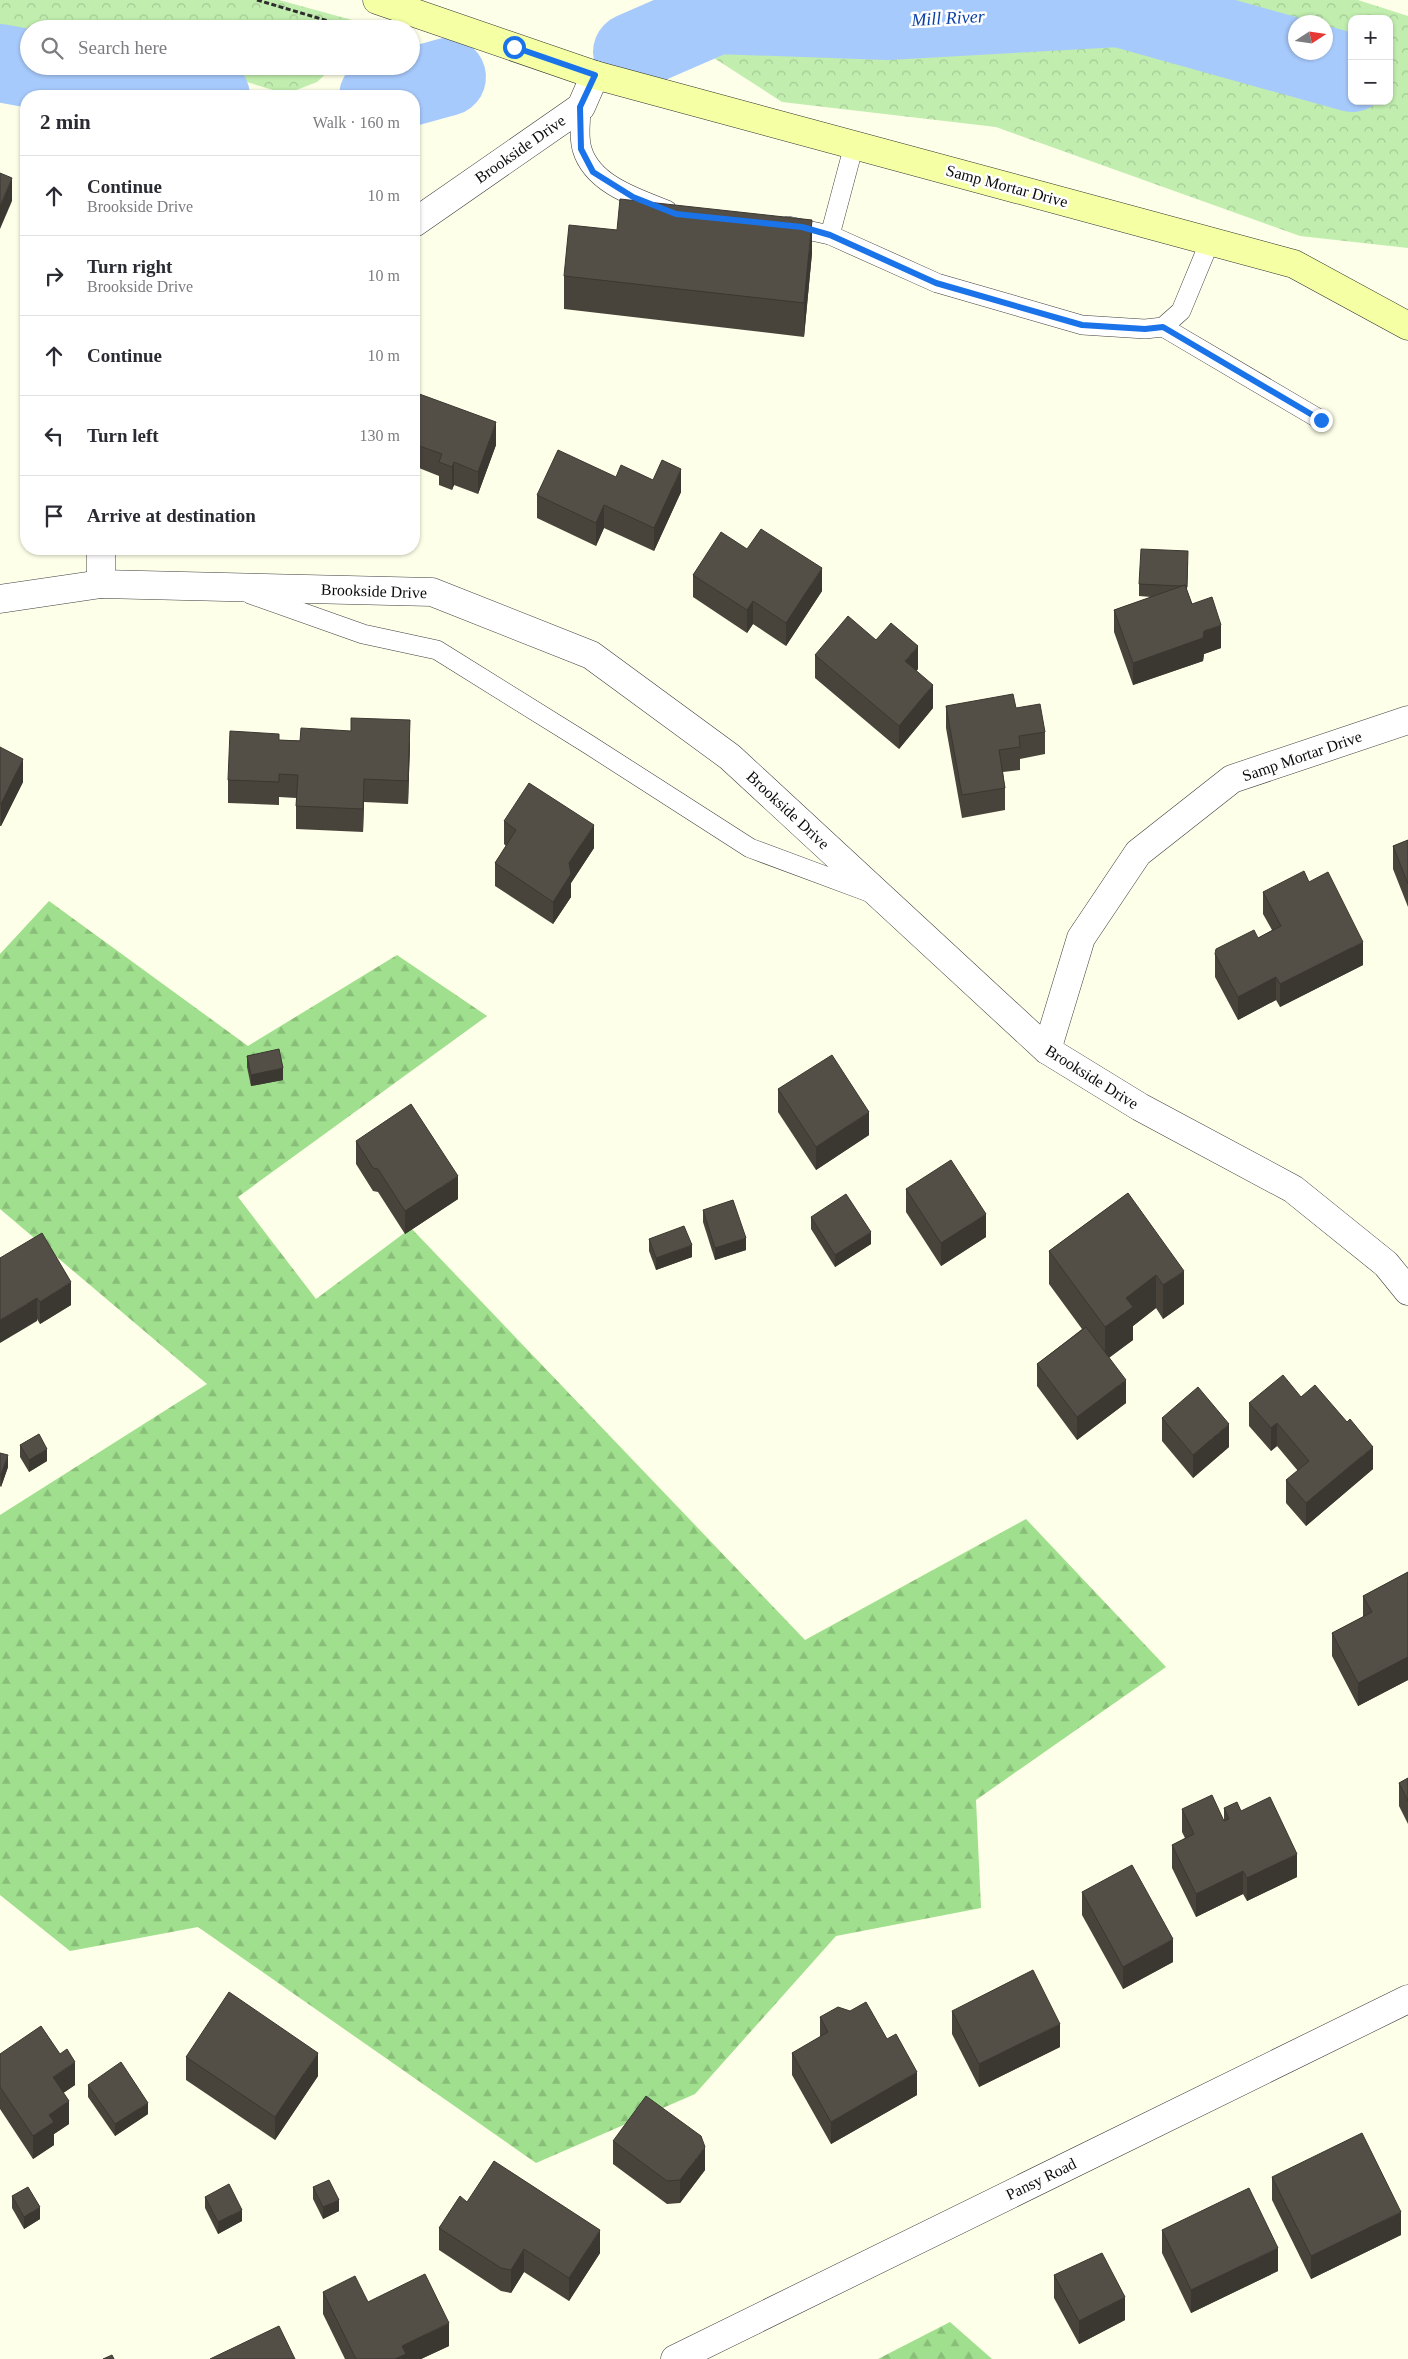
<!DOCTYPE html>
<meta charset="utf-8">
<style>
body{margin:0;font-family:"Times New Roman",serif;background:#f2f2f3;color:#2b2b33}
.controls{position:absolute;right:15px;top:15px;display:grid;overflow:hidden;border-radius:10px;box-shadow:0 1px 4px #0004}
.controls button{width:45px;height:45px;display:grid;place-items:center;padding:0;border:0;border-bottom:1px solid #e1e1e2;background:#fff;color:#2b2b33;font:25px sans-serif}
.compass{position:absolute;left:1288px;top:15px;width:45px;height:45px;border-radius:50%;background:#fff;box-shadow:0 1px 4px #0004;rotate:78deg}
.stop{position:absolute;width:15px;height:15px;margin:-11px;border:4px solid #1a73e8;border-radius:50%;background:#fff}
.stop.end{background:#1a73e8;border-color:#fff;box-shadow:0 1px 5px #0008}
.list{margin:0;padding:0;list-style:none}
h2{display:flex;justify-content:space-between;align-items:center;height:65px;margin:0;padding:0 20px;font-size:21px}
h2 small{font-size:16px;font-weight:400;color:#7c7c81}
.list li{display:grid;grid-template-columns:32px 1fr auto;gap:15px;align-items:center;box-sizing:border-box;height:80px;padding:0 20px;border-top:1px solid #e1e1e2}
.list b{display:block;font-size:19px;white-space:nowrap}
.list p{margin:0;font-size:16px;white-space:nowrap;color:#7c7c81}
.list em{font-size:16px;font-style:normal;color:#7c7c81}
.icon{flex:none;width:28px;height:28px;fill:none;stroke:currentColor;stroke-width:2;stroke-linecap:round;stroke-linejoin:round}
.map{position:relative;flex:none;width:1408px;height:2359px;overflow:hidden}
.search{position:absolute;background:#fff;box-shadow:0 1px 4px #0004;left:20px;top:20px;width:400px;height:55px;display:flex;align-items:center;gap:12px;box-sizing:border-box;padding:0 18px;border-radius:28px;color:#7c7c81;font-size:19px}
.panel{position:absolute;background:#fff;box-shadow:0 1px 4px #0004;left:20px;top:90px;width:400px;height:465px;border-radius:20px}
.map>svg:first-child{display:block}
</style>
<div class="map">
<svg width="1408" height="2359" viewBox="0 0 1408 2359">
<defs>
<pattern id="forest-firs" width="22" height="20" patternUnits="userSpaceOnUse" patternTransform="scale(1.25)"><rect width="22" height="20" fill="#9fdf8d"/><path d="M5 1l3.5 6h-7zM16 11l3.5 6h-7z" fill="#88be78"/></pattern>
<pattern id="park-crowns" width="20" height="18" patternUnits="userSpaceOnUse" patternTransform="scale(1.25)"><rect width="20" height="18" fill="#c1edaf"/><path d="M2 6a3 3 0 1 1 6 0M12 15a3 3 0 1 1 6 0" fill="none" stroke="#a4ca95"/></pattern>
</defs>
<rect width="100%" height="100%" fill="#feffe8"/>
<g fill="url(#forest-firs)">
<polygon points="49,901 248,1046 397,955 487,1016 238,1197 316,1299 411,1228 805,1640 1026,1519 1166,1667 976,1800 981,1908 836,1936 695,2094 536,2163 198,1927 70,1951 0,1895 0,1515 207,1384 0,1209 0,954"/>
<polygon points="950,2322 992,2359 878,2359"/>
</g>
<g fill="url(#park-crowns)" fill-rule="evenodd">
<polygon points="0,0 279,0 385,29 29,29 29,53 0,45"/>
<path d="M932,0h426l50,16v232l-108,-12 -304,-109 -214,-25 -82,-53zM1352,19h37v82h-37zM1296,22h30v30h-30z"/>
<polygon points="195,66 334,66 317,82 286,94"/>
</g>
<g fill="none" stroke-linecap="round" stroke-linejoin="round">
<g stroke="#a7cafc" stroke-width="78">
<polyline points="632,52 717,15 887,21 1119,8 1352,73"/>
<polyline points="0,63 126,86 211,96"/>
<polyline points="378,96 447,77"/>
</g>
<defs>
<g id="service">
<path d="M581,107c0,13 -3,30 1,42 10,35 54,49 85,61"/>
<polyline points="788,226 830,235 937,283 1082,325 1145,329 1163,327 1181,311 1210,241"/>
<polyline points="830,235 854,145"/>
<polyline points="1163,327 1321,420"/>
<polyline points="250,594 363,634 437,650 588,744 750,848 871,893"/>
</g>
<g id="minor">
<polyline points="414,223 581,107 595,75"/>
<polyline points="101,584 101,549"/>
<polyline points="0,599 101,584 432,592 591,655 730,757 1047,1050 1140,1107 1293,1189 1386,1264 1408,1291"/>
<polyline points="1047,1050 1081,938 1138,853 1232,779 1408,720"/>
<polyline points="675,2359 1408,1999"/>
</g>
<polyline id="secondary" points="377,0 595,75 1294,264 1408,326"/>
</defs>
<use href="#service" stroke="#3e3e3e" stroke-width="20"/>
<use href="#minor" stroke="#3e3e3e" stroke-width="29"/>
<use href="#secondary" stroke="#2d2d2d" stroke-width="29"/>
<polyline stroke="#2d2d2d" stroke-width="3" stroke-dasharray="5 2.5" stroke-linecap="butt" points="257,0 352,28"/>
<use href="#service" stroke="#fff" stroke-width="19"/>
<use href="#minor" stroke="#fff" stroke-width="28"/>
<use href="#secondary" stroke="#f5ffa3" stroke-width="28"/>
</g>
<g fill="#48443c">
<polygon points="812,253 804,337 564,309 564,276"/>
<polygon points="414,392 496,445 478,494 454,485 452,490 439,485 439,476 414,466"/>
<polygon points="616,477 653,480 681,492 654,551 604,528 596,546 537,518 537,495"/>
<polygon points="747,549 822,591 786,646 753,624 747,633 693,597 693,575"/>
<polygon points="1188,562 1187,590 1192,604 1221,648 1204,654 1203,661 1133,685 1114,632 1114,610 1151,597 1139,596 1139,584"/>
<polygon points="876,640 918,669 916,671 933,708 899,749 815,678 815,655"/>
<polygon points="946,706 1016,708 1045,732 1045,754 1020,759 1020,770 1003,772 1005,788 1005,810 962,818 946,728"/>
<polygon points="279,740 410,743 408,804 364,802 363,832 296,829 296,798 279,797 279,805 228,803 228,780"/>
<polygon points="0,747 23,782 1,826 0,826"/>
<polygon points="504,821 594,848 571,883 571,897 553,924 495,886 495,863 506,846 504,844"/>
<polygon points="1408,840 1408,907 1393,869 1393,846"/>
<polygon points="1309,882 1363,965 1280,1007 1276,1000 1238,1020 1215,977 1215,954 1258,938 1272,930 1263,914 1263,892"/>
<polygon points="247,1056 283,1080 251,1086 247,1067"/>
<polygon points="778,1089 869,1135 816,1170 778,1112"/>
<polygon points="356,1141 458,1199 405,1234 378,1192 373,1191 356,1164"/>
<polygon points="906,1189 986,1237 941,1266 906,1212"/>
<polygon points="1128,1193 1184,1304 1163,1319 1156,1308 1133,1326 1133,1340 1109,1358 1126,1403 1077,1440 1037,1386 1037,1364 1082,1329 1049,1284 1049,1251"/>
<polygon points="703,1210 746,1250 715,1260 703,1222"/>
<polygon points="811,1217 871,1244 835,1267 811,1229"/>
<polygon points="649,1239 692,1257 656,1270 649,1251"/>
<polygon points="0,1258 71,1305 40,1324"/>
<polygon points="1301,1397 1373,1469 1306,1526 1286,1503 1286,1480 1298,1471 1277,1446 1271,1451 1249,1426 1249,1403"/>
<polygon points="1162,1418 1229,1447 1193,1478 1162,1441"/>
<polygon points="20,1445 47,1461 29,1472 20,1457"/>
<polygon points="0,1453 8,1467 1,1487 0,1486"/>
<polygon points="1408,1572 1408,1680 1358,1706 1332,1656 1332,1633 1363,1617 1363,1596"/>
<polygon points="1408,1778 1408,1824 1399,1806 1399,1783"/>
<polygon points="1224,1808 1241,1811 1297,1877 1247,1901 1243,1894 1196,1917 1172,1868 1172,1845 1185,1838 1182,1832 1182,1809 1224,1820"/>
<polygon points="1082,1892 1173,1962 1123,1989 1082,1915"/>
<polygon points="952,2011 1060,2047 979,2087 952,2034"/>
<polygon points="820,2017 917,2095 831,2144 792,2075 792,2053 820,2037"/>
<polygon points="0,2054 75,2085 63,2093 69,2124 54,2134 54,2145 33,2159 0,2109"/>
<polygon points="186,2057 318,2076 275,2140 186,2080"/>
<polygon points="88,2085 148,2114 115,2136 88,2097"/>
<polygon points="613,2141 705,2170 680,2203 667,2204 613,2164"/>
<polygon points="1272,2177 1401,2235 1311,2279 1272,2200"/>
<polygon points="313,2187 339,2211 323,2219 313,2199"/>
<polygon points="12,2196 40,2219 24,2229 12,2208"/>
<polygon points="205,2197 242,2221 218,2234 205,2208"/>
<polygon points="467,2202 600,2253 569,2301 524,2272 511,2293 501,2291 439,2250 439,2228"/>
<polygon points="1162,2230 1278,2271 1191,2313 1162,2253"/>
<polygon points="1054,2275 1125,2320 1079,2344 1054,2298"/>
<polygon points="323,2292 368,2302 449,2346 421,2359 345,2359 323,2314"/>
</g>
<g fill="#3b3731">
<polygon points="12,178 12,201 0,229 0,206"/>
<polygon points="812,220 812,253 804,337 804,303"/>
<polygon points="496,422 496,445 478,494 478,472"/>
<polygon points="454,462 454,485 452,490 452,467"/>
<polygon points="681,469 681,492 654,551 654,528"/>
<polygon points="604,505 604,528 596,546 596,523"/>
<polygon points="822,568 822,591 786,646 786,623"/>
<polygon points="753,601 753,624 747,633 747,610"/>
<polygon points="1221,625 1221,648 1204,654 1203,661 1133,685 1133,663 1204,631"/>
<polygon points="918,646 918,669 905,684 905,661"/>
<polygon points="933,685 933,708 899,749 899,726"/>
<polygon points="410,720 410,743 408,804 408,781"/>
<polygon points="23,759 23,782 1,826 1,804"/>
<polygon points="364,779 364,802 363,832 363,809"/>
<polygon points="594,825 594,848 571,883 571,897 553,924 553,902 569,863"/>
<polygon points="1363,942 1363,965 1280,1007 1280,984"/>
<polygon points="1276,977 1276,1000 1238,1020 1238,997"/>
<polygon points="283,1068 283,1080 251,1086 251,1075"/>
<polygon points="869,1112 869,1135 816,1170 816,1147"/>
<polygon points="458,1176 458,1199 405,1234 405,1211"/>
<polygon points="986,1214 986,1237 941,1266 941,1243"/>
<polygon points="871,1232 871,1244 835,1267 835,1255"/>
<polygon points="746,1238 746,1250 715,1260 715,1248"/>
<polygon points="692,1245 692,1257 656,1270 656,1258"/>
<polygon points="1184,1271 1184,1304 1163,1319 1163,1285"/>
<polygon points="1156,1275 1156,1308 1133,1326 1133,1340 1105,1360 1105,1327 1126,1298"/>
<polygon points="71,1282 71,1305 40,1324 40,1302"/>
<polygon points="37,1298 37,1321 0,1343 0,1320"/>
<polygon points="1126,1380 1126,1403 1077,1440 1077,1417"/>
<polygon points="1277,1423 1277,1446 1271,1451 1271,1428"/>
<polygon points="1229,1424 1229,1447 1193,1478 1193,1455"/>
<polygon points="1373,1447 1373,1469 1306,1526 1306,1503"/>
<polygon points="47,1449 47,1461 29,1472 29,1460"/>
<polygon points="8,1455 8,1467 1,1487 1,1475"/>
<polygon points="1408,1657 1408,1680 1358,1706 1358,1683"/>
<polygon points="1297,1854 1297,1877 1247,1901 1247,1878"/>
<polygon points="1243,1871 1243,1894 1196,1917 1196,1894"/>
<polygon points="1173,1939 1173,1962 1123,1989 1123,1967"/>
<polygon points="1060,2024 1060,2047 979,2087 979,2064"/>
<polygon points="318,2053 318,2076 275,2140 275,2117"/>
<polygon points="75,2062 75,2085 53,2100 53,2077"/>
<polygon points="917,2072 917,2095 831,2144 831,2122"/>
<polygon points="69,2101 69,2124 54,2134 54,2145 33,2159 33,2136 49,2115"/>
<polygon points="148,2103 148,2114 115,2136 115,2124"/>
<polygon points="705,2147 705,2170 680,2203 680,2180"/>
<polygon points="339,2200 339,2211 323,2219 323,2207"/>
<polygon points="40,2207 40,2219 24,2229 24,2217"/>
<polygon points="242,2210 242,2221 218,2234 218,2222"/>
<polygon points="1401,2212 1401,2235 1311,2279 1311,2256"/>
<polygon points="600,2230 600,2253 569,2301 569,2278"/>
<polygon points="1278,2248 1278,2271 1191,2313 1191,2290"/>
<polygon points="524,2249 524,2272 511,2293 511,2270"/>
<polygon points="1125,2297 1125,2320 1079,2344 1079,2321"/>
<polygon points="449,2323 449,2346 421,2359 395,2359 402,2346"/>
</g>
<g fill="#544f46" stroke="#3b3731">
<polygon points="0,173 12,178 0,206"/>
<polygon points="620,199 812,220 804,303 564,276 569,225 617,230"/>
<polygon points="414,392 496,422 478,472 454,462 452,467 439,462 442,454 414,444"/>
<polygon points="558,450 616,477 621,465 653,480 662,460 681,469 654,528 604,505 596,523 537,495"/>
<polygon points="761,529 822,568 786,623 753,601 747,610 693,575 721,532 747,549"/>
<polygon points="1141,549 1188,551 1187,587 1185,585 1180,586 1139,584"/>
<polygon points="1185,585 1192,604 1212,597 1221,625 1204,631 1203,638 1133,663 1114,610"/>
<polygon points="848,616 876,640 891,623 918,646 905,661 933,685 899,726 815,655"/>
<polygon points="1013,694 1016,708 1040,704 1045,732 1019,736 1020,747 999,750 1005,788 962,795 946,706"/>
<polygon points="351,718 410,720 408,781 364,779 363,809 296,806 298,775 279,774 279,782 228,780 230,731 279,734 279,740 300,741 301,728 351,731"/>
<polygon points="0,747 23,759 1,804 0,803"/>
<polygon points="529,783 594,825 569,863 571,874 553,902 495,863 516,830 504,821"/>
<polygon points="1408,840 1408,884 1393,846"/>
<polygon points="1304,871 1309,882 1328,872 1363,942 1280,984 1276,977 1238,997 1215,954 1216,949 1254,930 1258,938 1281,926 1263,892"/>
<polygon points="279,1049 283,1068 251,1075 247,1056"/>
<polygon points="832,1055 869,1112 816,1147 778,1089"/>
<polygon points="411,1104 458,1176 405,1211 378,1169 373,1168 356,1141"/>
<polygon points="951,1160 986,1214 941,1243 906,1189"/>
<polygon points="1128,1193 1184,1271 1163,1285 1156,1275 1126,1298 1133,1307 1105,1327 1049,1251"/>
<polygon points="846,1194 871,1232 835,1255 811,1217"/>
<polygon points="733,1200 746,1238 715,1248 703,1210"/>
<polygon points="684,1226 692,1245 656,1258 649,1239"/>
<polygon points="42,1233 71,1282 40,1302 37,1298 0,1320 0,1258"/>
<polygon points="1086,1327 1126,1380 1077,1417 1037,1364"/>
<polygon points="1283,1375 1301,1397 1315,1385 1347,1422 1350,1419 1373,1447 1306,1503 1286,1480 1309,1461 1277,1423 1271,1428 1249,1403"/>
<polygon points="1198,1387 1229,1424 1193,1455 1162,1418"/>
<polygon points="39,1434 47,1449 29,1460 20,1445"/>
<polygon points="0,1453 8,1455 1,1475 0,1475"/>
<polygon points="1408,1572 1408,1657 1358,1683 1332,1633 1372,1612 1363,1596"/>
<polygon points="1408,1778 1408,1801 1399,1783"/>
<polygon points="1212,1795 1224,1821 1229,1819 1224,1808 1237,1802 1241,1811 1270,1797 1297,1854 1247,1878 1243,1871 1196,1894 1172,1845 1194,1834 1182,1809"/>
<polygon points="1132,1865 1173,1939 1123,1967 1082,1892"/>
<polygon points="1033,1970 1060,2024 979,2064 952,2011"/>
<polygon points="229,1992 318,2053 275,2117 186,2057"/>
<polygon points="866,2002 887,2039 896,2034 917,2072 831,2122 792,2053 828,2032 820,2017 838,2007 850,2011"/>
<polygon points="41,2026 60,2054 67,2049 75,2062 53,2077 69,2101 49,2115 54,2122 33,2136 0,2087 0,2054"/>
<polygon points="121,2062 148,2103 115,2124 88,2085"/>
<polygon points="646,2096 701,2136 705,2147 680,2180 667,2181 613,2141"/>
<polygon points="1362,2133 1401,2212 1311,2256 1272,2177"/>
<polygon points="494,2161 600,2230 569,2278 524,2249 511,2270 501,2268 439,2228 460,2196 467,2202"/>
<polygon points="329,2180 339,2200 323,2207 313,2187"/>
<polygon points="229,2184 242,2210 218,2222 205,2197"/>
<polygon points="28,2187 40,2207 24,2217 12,2196"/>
<polygon points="1249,2188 1278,2248 1191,2290 1162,2230"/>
<polygon points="1102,2253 1125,2297 1079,2321 1054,2275"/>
<polygon points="425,2274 449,2323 402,2346 406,2354 395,2359 356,2359 323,2292 355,2276 368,2302"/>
<polygon points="279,2326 295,2359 210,2359"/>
<polygon points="112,2355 114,2359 103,2359"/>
</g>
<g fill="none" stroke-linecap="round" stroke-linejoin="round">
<polyline stroke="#1a73e8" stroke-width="6" points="514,47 595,75 580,107 581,149 593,172 633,197 676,214 802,227 830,235 936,283 1082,325 1145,329 1163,327 1321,420"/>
</g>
<g text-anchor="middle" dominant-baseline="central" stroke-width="5" stroke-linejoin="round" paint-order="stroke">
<g font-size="16" fill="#0b0b0b" stroke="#fff">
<text transform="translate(520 149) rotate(-35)">Brookside Drive</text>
<text transform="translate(1007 186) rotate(15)">Samp Mortar Drive</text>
<text transform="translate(374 591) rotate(2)">Brookside Drive</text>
<text transform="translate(1302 756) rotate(-19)">Samp Mortar Drive</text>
<text transform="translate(788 810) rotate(43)">Brookside Drive</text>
<text transform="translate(1092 1077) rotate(32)">Brookside Drive</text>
<text transform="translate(1041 2179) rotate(-26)">Pansy Road</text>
</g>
<g font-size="18" font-style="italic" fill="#0a3fa6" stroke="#fff">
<text transform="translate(948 18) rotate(-3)">Mill River</text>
</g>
</g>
</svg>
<div class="controls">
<button>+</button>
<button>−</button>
</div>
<svg class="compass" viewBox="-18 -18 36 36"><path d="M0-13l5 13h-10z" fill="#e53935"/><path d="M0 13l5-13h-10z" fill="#7c7c81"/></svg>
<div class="stop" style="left:514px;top:47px"></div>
<div class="stop end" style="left:1321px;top:420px"></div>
<div class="search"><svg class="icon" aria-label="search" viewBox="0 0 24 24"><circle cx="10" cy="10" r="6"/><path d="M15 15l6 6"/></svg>Search here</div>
<section class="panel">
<h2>2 min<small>Walk · 160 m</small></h2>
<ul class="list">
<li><svg class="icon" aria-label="ahead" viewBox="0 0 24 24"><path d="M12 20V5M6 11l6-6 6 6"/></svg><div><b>Continue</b><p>Brookside Drive</p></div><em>10 m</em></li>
<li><svg class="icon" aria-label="right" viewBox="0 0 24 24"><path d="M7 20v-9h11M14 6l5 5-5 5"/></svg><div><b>Turn right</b><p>Brookside Drive</p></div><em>10 m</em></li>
<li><svg class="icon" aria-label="ahead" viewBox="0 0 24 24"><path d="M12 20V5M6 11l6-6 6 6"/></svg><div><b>Continue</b></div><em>10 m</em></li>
<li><svg class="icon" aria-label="left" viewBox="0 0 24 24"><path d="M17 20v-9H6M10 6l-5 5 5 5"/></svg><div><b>Turn left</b></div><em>130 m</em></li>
<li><svg class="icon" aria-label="arrive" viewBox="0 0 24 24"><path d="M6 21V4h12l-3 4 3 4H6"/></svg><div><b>Arrive at destination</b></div></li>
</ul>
</section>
</div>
